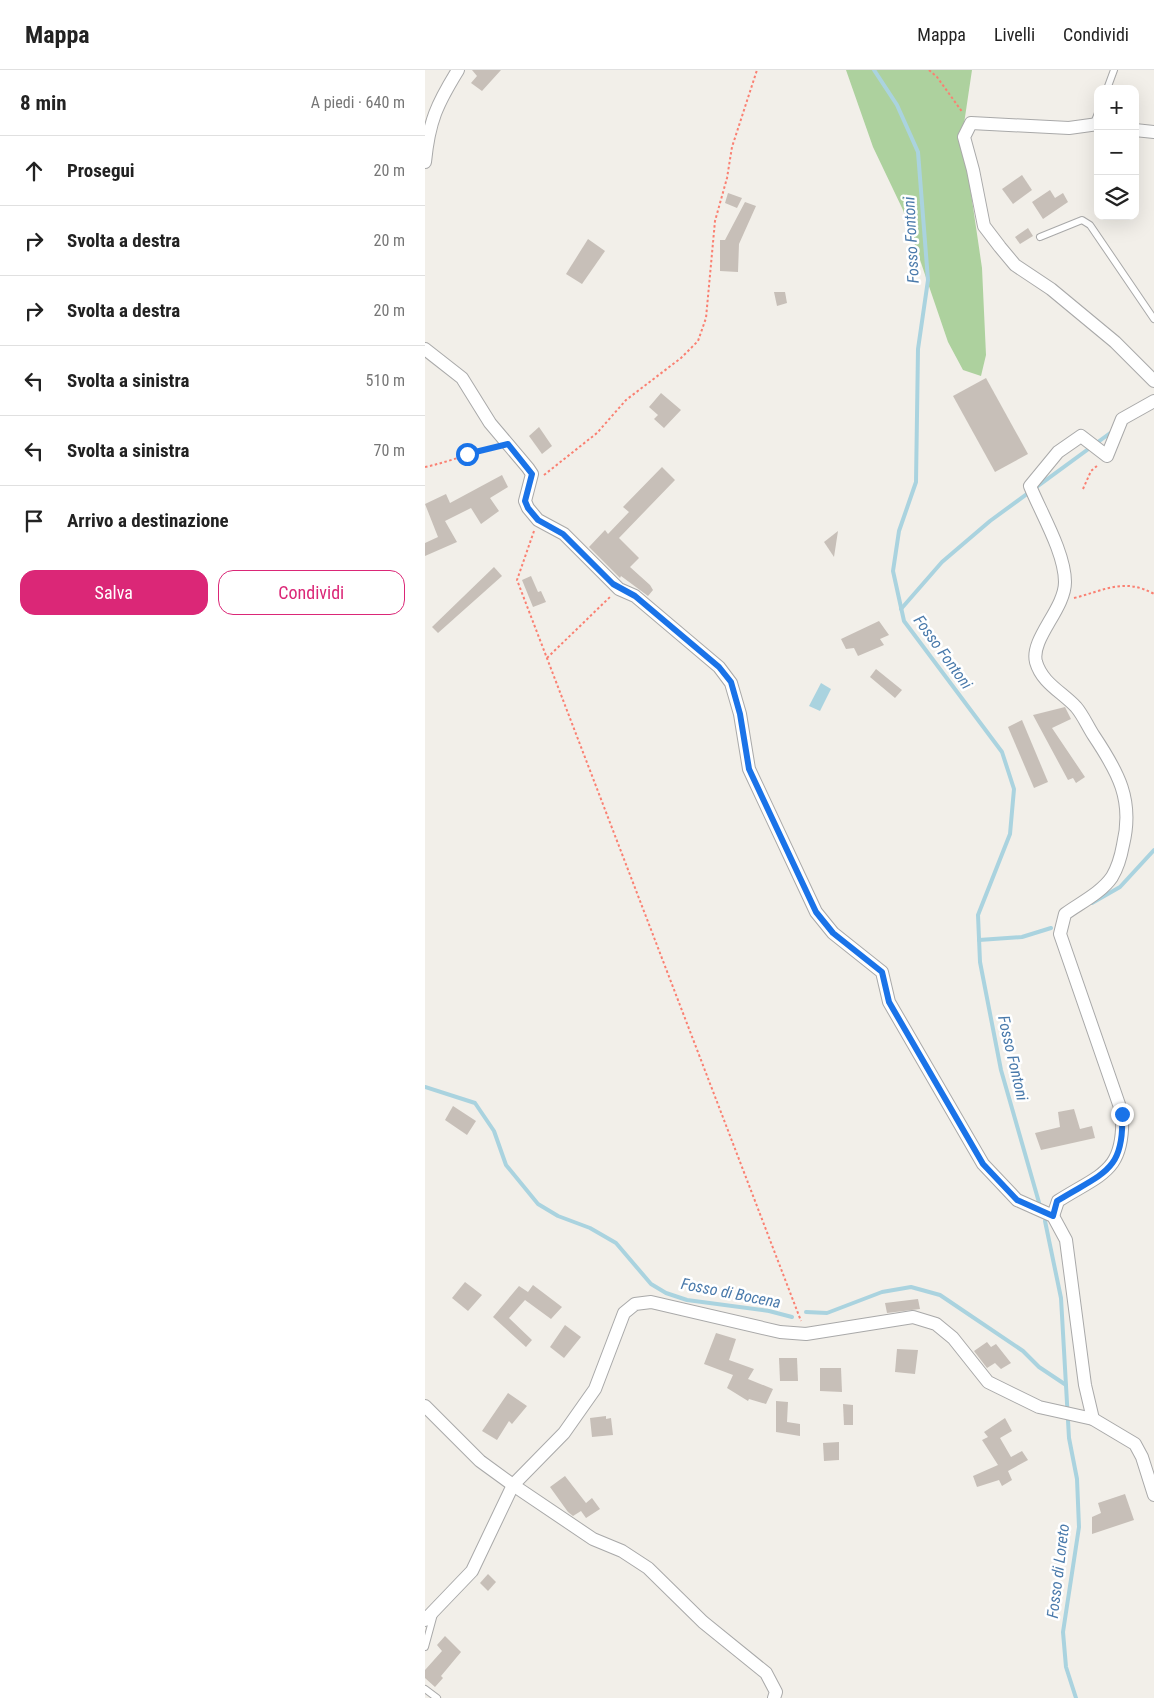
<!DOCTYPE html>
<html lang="it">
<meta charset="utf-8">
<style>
body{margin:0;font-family:"Roboto Condensed",sans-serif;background:#f2f2f2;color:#222}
.controls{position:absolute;right:15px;top:15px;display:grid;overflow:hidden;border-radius:10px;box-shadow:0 5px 20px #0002}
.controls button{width:45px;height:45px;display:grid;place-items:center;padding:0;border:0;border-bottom:1px solid #e0e0e0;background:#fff;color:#222;font:25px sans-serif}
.stop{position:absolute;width:15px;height:15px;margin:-11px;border:4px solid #1a73e8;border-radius:50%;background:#fff}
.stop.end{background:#1a73e8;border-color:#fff;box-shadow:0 1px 5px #0008}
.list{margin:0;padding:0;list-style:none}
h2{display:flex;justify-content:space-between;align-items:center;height:65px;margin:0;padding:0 20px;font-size:21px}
h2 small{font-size:16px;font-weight:400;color:#767676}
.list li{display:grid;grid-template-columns:32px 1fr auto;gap:15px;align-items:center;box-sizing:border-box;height:70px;padding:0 20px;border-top:1px solid #e0e0e0}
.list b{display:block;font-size:19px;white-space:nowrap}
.list em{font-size:16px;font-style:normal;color:#767676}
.actions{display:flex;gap:10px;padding:15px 20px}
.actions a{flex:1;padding:11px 0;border:1px solid #db2777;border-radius:15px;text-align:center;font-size:18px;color:#db2777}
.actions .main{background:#db2777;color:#fff}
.icon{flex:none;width:28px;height:28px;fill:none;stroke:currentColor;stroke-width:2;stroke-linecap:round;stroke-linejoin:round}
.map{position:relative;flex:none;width:729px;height:1628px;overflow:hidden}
header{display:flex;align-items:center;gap:30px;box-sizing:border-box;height:70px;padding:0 25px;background:#fff;border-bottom:1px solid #e0e0e0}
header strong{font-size:24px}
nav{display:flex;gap:28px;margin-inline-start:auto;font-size:18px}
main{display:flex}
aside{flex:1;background:#fff}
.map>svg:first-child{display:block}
</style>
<header>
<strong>Mappa</strong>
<nav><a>Mappa</a><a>Livelli</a><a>Condividi</a></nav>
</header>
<main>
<aside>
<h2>8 min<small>A piedi · 640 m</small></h2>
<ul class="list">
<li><svg class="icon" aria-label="ahead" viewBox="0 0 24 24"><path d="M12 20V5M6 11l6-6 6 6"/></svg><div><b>Prosegui</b></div><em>20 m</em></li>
<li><svg class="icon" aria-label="right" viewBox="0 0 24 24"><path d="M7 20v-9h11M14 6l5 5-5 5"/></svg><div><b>Svolta a destra</b></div><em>20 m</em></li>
<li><svg class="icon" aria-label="right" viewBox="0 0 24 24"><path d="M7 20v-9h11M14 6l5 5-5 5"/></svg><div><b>Svolta a destra</b></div><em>20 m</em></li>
<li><svg class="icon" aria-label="left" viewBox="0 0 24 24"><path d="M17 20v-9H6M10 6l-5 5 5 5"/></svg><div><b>Svolta a sinistra</b></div><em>510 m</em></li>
<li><svg class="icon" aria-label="left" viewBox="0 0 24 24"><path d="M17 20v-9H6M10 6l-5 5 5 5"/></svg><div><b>Svolta a sinistra</b></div><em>70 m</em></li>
<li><svg class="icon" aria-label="arrive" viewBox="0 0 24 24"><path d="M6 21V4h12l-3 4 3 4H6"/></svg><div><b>Arrivo a destinazione</b></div></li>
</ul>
<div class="actions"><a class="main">Salva</a><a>Condividi</a></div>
</aside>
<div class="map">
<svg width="729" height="1628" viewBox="0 0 729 1628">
<rect width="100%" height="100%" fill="#f2efe9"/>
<polygon fill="#add19e" points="421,0 547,0 536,74 542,96 557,198 561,285 556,306 538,300 523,272 478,140 448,77"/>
<polygon fill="#aad3df" points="396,613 406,619 395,641 384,636"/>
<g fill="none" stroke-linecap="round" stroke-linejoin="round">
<g stroke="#aad3df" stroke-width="4">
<polyline points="449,0 472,35 493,82 503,210 493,279 491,412 474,461 468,501 479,551 577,682 589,719 585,764 553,845 555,892 576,1000 615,1136"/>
<polyline points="476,539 517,492 565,451 688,361"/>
<polyline points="667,833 695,817 729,780"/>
<polyline points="554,870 597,867 626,858"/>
<polyline points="0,1017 50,1033 69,1061 81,1095 113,1134 133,1146 165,1158 191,1173 226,1214 241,1223 262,1230 344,1241 367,1247"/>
<polyline points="620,1151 636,1228 644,1368 652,1409 654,1457 638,1562 641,1597 651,1628"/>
<polyline points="381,1242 402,1243 457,1222 486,1217 515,1225 598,1281 614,1297 641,1315"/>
</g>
</g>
<g fill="#c7bfb8">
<polygon points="47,0 76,0 57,21 46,13 52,6"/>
<polygon points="597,105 607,120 588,134 577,119"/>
<polygon points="625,120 630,128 638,123 643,132 618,149 607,132"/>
<polygon points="303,123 317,128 312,138 300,133"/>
<polygon points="320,132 331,136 314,174 313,202 295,201 295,170 300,170"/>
<polygon points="603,158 608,166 595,174 590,167"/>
<polygon points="163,169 180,181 157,214 141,204"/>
<polygon points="349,222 360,222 362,233 352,236"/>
<polygon points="561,308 603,384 570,402 528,326"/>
<polygon points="236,323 256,340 239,358 229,349 233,345 224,337"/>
<polygon points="114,357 127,376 117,384 104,366"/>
<polygon points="237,397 250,410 194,468 214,488 205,497 225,515 228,520 223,526 196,506 195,508 164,477 180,460 183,464 204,442 198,437"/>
<polygon points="77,405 83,417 65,428 74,441 56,454 46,438 20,451 32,472 0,486 0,473 13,467 0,434 21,424 25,433"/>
<polygon points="413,461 409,487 399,472"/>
<polygon points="69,497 77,506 13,563 7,557"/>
<polygon points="106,506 113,522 116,521 121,532 108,537 97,510"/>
<polygon points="454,551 464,565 455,569 459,575 433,586 429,578 421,579 416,569"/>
<polygon points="451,599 477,620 470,628 445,607"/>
<polygon points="640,637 646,649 627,658 660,707 651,713 648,708 643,710 608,645"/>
<polygon points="597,650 623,712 609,718 583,657"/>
<polygon points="28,1036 51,1051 42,1065 20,1050"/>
<polygon points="649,1039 655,1059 667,1056 670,1068 616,1080 610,1063 635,1057 633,1042"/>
<polygon points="40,1212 57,1225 43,1241 27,1228"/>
<polygon points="108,1215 137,1237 126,1249 100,1230 84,1248 107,1270 101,1277 68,1247 94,1216 103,1222"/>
<polygon points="493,1229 495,1239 462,1243 460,1233"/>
<polygon points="140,1255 156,1267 139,1288 125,1277"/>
<polygon points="291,1263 311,1269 304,1290 329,1299 323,1309 348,1319 341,1334 324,1329 323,1331 302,1318 308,1305 279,1294"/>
<polygon points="562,1272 566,1277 571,1274 586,1293 576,1299 570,1293 562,1298 549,1281"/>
<polygon points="472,1279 493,1280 490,1304 470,1302"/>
<polygon points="354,1288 372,1288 373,1311 355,1311"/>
<polygon points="395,1298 416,1298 417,1322 395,1321"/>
<polygon points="83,1323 102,1336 87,1354 84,1351 72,1370 57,1361"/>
<polygon points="351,1331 363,1332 362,1352 375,1354 375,1366 351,1362"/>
<polygon points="418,1334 428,1335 428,1355 419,1355"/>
<polygon points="181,1346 181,1349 186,1348 188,1365 167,1367 165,1348"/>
<polygon points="580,1348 587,1361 575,1368 586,1387 597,1381 603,1390 583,1401 587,1410 577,1416 574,1410 552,1417 548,1406 573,1395 557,1370 563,1367 559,1362"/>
<polygon points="414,1372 414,1390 399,1391 398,1373"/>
<polygon points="140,1406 161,1433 167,1428 175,1439 161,1448 156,1441 148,1446 143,1442 125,1417"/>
<polygon points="700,1424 709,1450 667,1464 667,1447 676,1443 673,1433"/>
<polygon points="63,1504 71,1512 63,1521 55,1513"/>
<polygon points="20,1566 36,1582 16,1606 18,1608 10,1617 0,1608 0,1600 17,1581 12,1575"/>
</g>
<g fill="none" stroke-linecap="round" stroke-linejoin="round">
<defs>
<g id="service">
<polyline points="682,19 689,0"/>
<polyline points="669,53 673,43"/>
<polyline points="615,167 657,150 665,155 729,249"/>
<polyline points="0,1577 9,1544"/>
<polyline points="0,1619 12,1628"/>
</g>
<g id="minor">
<polyline points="673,54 644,58 546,53 539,67 548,100 559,156 575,177 590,195 626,219 690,272 729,311"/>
<polyline points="710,60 729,62"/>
<path d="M0,92c4,-41 12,-58 33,-92"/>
<polyline points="0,279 37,308 65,353 103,398 107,404 100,431 103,438 113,450 139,464 194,519 210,526 294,597 306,613 315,644 324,699 391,842 408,863 457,902 464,932 558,1094 592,1130 628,1146 641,1170 660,1315 668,1349"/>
<path d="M628,1146l5,-15c44,-28 67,-29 64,-88l-62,-179 5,-20c15,-11 36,-21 47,-37 6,-10 9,-21 11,-32 11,-45 -5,-73 -29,-109 -6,-9 -11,-21 -18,-29 -14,-15 -34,-24 -40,-45 -6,-23 29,-53 29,-80 0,-29 -24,-69 -35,-96l28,-34 23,-16 26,20 15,-37 32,-18"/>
<polyline points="0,1336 55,1391 88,1415 168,1469 197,1481 223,1498 278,1552 341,1603 351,1622 349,1628"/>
<polyline points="0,1550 47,1501 88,1415 139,1363 170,1319 199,1243 210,1234 226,1232 355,1262 381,1264 488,1247 511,1254 528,1268 563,1312 614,1337 668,1349 710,1374 717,1387 729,1425"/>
</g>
</defs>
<use href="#service" stroke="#a9a9a9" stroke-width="8"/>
<use href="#minor" stroke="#a9a9a9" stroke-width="14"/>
<g stroke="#fa8072" stroke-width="2" stroke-dasharray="2.5 2.5" stroke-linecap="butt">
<polyline points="504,0 512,7 538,43"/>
<path d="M0,397c24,-5 45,-14 68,-20"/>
<polyline points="119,405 172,363 201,330 256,288 273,271 281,248 290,151 302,108 307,77 332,0"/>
<polyline points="658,419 666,401 673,395"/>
<polyline points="109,461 92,510 376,1251"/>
<path d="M649,528c29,-7 50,-21 80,-4"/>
<polyline points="122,588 185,527"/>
</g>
<use href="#service" stroke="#fff" stroke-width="6"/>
<use href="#minor" stroke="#fff" stroke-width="12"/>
</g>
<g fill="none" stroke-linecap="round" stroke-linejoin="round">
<path stroke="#1a73e8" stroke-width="6" d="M42,384l41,-10 24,30 -7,27 3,7 10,12 25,14 50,50 22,12 84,71 12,15 9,32 9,55 67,143 17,21 49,39 7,30 94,162 34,36 36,16 4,-15c45,-28 68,-29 65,-87"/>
</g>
<g text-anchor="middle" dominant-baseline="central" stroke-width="5" stroke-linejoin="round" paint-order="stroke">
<g font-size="16" font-style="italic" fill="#4a7aab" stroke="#fff">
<text transform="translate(486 170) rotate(-93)">Fosso Fontoni</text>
<text transform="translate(518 582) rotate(54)">Fosso Fontoni</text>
<text transform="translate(588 988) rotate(77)">Fosso Fontoni</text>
<text transform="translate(306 1223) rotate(11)">Fosso di Bocena</text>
<text transform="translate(633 1501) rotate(-83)">Fosso di Loreto</text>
</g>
</g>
</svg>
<div class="controls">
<button>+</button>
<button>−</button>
<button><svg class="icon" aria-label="layers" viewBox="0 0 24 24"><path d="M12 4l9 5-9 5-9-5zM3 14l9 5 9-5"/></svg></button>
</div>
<div class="stop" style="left:42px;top:384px"></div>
<div class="stop end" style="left:697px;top:1044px"></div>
</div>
</main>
